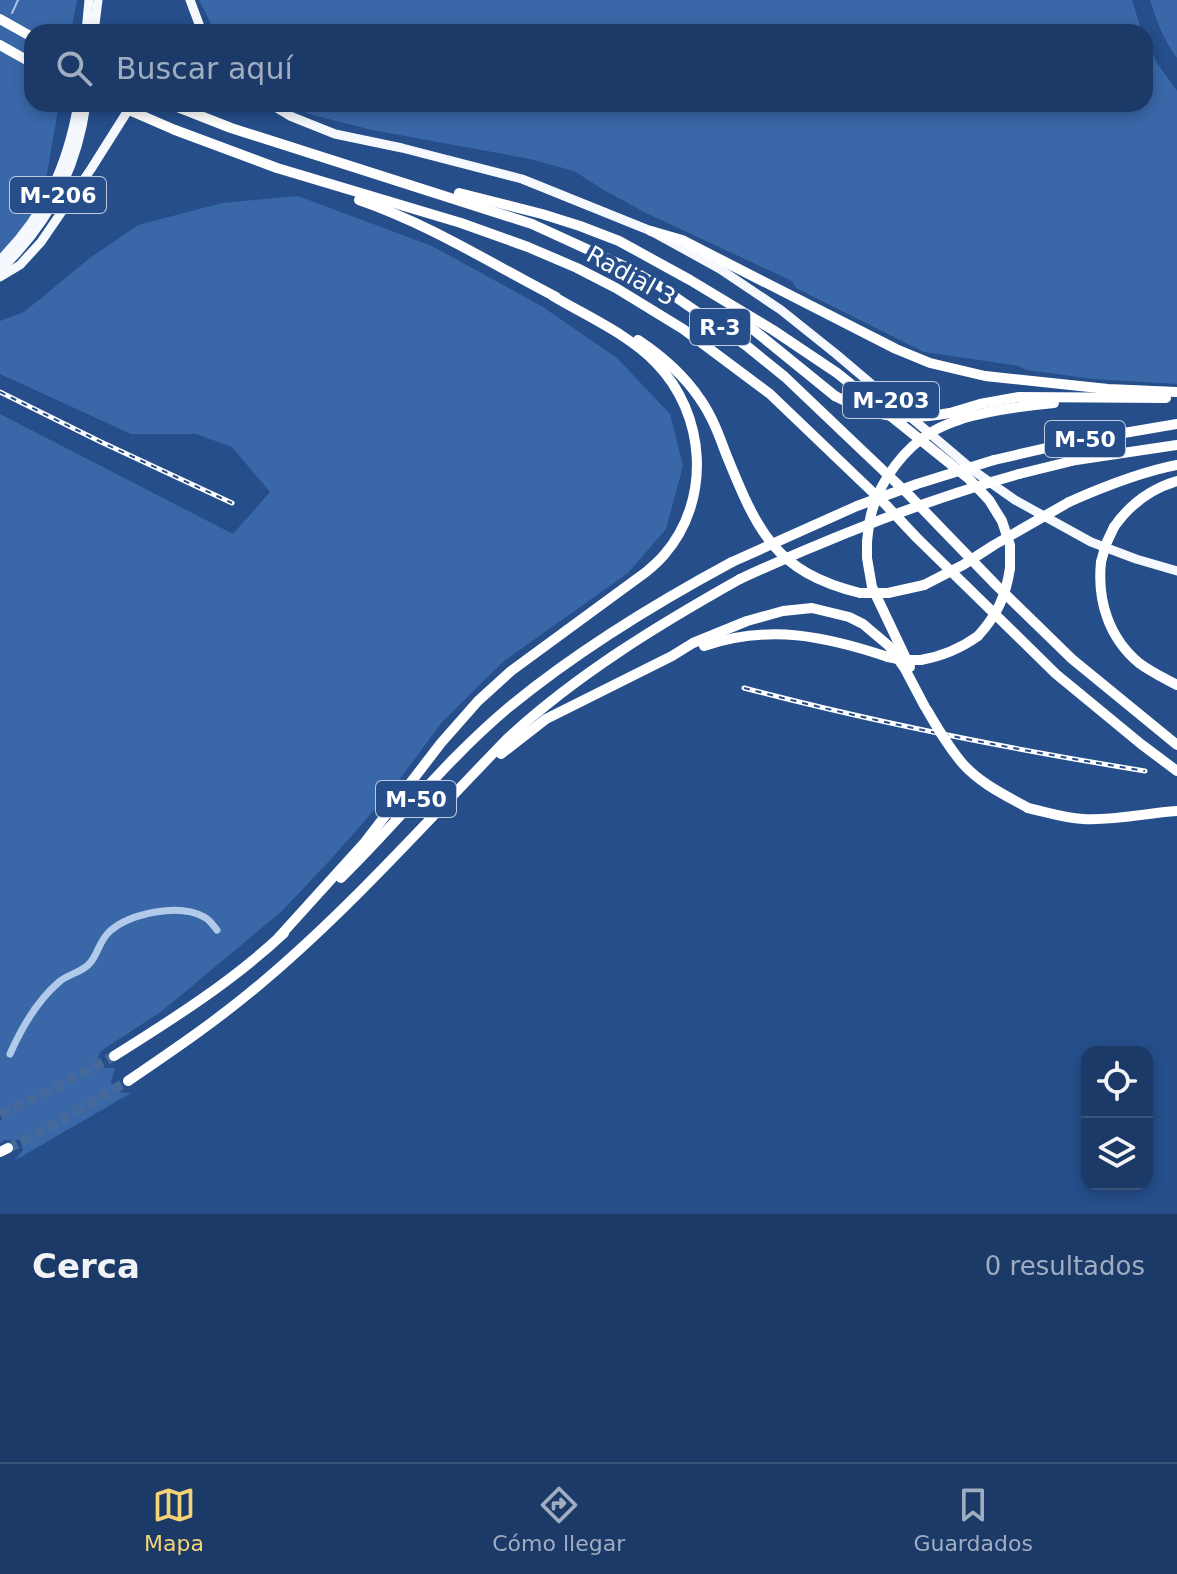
<!DOCTYPE html>
<html lang="es">
<meta charset="utf-8">
<style>
body{margin:0;font-family:"DejaVu Sans",sans-serif;background:#25416e;color:#f1f3f6}
.controls{position:absolute;right:24px;bottom:24px;display:grid;overflow:hidden;border-radius:16px;box-shadow:0 4px 12px #0003}
.controls button{width:72px;height:72px;display:grid;place-items:center;padding:0;border:0;border-bottom:2px solid #3a547c;background:#1c3a68;color:#f1f3f6;font:40px sans-serif}
.list{margin:0;padding:0;list-style:none}
h2{display:flex;justify-content:space-between;align-items:center;height:104px;margin:0;padding:0 32px;font-size:34px}
h2 small{font-size:26px;font-weight:400;color:#a0adc0}
.icon{flex:none;width:44px;height:44px;fill:none;stroke:currentColor;stroke-width:2;stroke-linecap:round;stroke-linejoin:round}
.map{position:relative;flex:none;width:1177px;height:1214px;overflow:hidden}
.search{position:absolute;background:#1c3a68;box-shadow:0 4px 12px #0003;left:24px;right:24px;top:24px;height:88px;display:flex;align-items:center;gap:20px;box-sizing:border-box;padding:0 28px;border-radius:24px;color:#a0adc0;font-size:30px}
.sheet{height:248px;background:#1c3a68}
nav{display:flex;justify-content:space-around;align-items:center;box-sizing:border-box;height:112px;border-top:2px solid #3a547c;background:#1c3a68;font-size:22px;color:#a0adc0}
nav a{display:grid;justify-items:center;gap:4px}
nav .on{color:#f4d376}
.map>svg:first-child{display:block}
</style>
<div class="map">
<svg width="1177" height="1214" viewBox="0 0 1177 1214">
<rect width="100%" height="100%" fill="#254e8a"/>
<g fill="#3967a7">
<polygon points="0,0 77,0 71,32 32,32 32,104 59,104 41,208 0,268"/>
<polygon points="199,0 1132,0 1142,32 215,32"/>
<path d="M1150,0h27v58c-13,-17 -21,-38 -27,-58z"/>
<polygon points="1145,38 1157,63 1177,91 1177,384 1093,379 1026,370 1019,366 924,352 796,288 792,281 646,213 602,189 574,171 530,159 372,130 309,114 289,104 1145,104"/>
<polygon points="298,196 432,246 543,307 617,358 670,414 683,466 666,529 628,573 504,661 442,722 391,791 332,858 282,911 162,1011 101,1051 95,1063 99,1068 115,1068 111,1083 117,1092 131,1093 14,1161 23,1150 20,1140 5,1140 0,1143 0,1122 5,1112 0,1110 0,414 233,534 270,492 232,447 196,434 131,434 0,374 0,321 24,312 90,258 138,225 222,203"/>
</g>
<g fill="none" stroke-linecap="round" stroke-linejoin="round">
<polyline stroke="#a6c4ea" stroke-width="2" points="12,13 18,0"/>
<g stroke="#46699c" stroke-width="10" stroke-dasharray="10 5" stroke-linecap="butt">
<polyline points="0,1114 45,1093 114,1056"/>
<polyline points="8,1148 51,1126 128,1081"/>
</g>
<path stroke="#b2caea" stroke-width="7" d="M10,1054c11,-25 28,-54 49,-72 9,-8 24,-10 31,-19 8,-9 9,-22 20,-32 21,-18 69,-28 94,-14 5,2 9,8 13,13"/>
<g stroke="#f5f9fe" stroke-width="9">
<polyline points="190,0 202,32"/>
<polyline points="86,32 89,0"/>
<polyline points="94,32 98,0"/>
<polyline points="270,104 290,116 335,134 402,148 522,179 651,231 720,269 781,310 836,354 974,471 1015,500 1091,542 1136,559 1177,571"/>
<path d="M0,260c45,-46 67,-93 78,-156"/>
<path d="M0,270c48,-45 77,-100 86,-166"/>
<polyline points="0,277 20,265 41,242 91,169 132,104"/>
</g>
<g stroke="#fff" stroke-width="10">
<polyline points="0,19 32,37"/>
<polyline points="0,45 32,63"/>
<polyline points="170,104 231,128 532,224 626,267 658,285 748,347 785,377 909,495 996,585 1072,659 1177,745"/>
<polyline points="175,130 277,168 461,223 528,247 577,268 616,288 683,329 770,394 886,505 917,538 1056,674 1141,744 1177,771"/>
<polyline points="459,193 542,214 580,226 619,241 690,280 773,330 837,373 968,478 989,500 1002,521 1010,545 1010,568"/>
<path d="M359,200c72,25 131,63 197,97"/>
<polyline points="651,231 682,240 896,349 930,363 985,376 1108,389 1177,392"/>
<polyline points="734,314 835,396"/>
<path d="M638,340c24,16 46,35 62,59 12,17 19,36 26,55 31,76 48,118 134,139"/>
<polyline points="950,413 980,404 1019,397 1166,398"/>
<path d="M961,419c30,-9 61,-13 93,-16"/>
<polyline points="994,460 1077,441 1177,424"/>
<polyline points="1019,474 1076,460 1177,445"/>
<path d="M1069,502c34,-15 71,-30 108,-37"/>
<path d="M1114,527c16,-23 36,-38 63,-46"/>
<polyline points="867,542 867,558 872,587 910,667"/>
<path d="M1101,562c-4,39 8,76 38,101 12,9 25,15 38,22"/>
<polyline points="888,593 924,585"/>
<path d="M704,646c65,-22 121,-10 184,11"/>
<path d="M921,660c22,-4 39,-11 57,-24"/>
<polyline points="501,754 546,719 672,656 693,643 747,621 783,611 812,608 849,617 863,624 889,646 905,669 925,707"/>
<path d="M1028,808c18,4 36,10 55,11 31,2 63,-6 94,-8"/>
<path d="M341,878c57,-56 106,-119 167,-170 69,-57 146,-104 224,-146"/>
<path d="M279,937l86,-95 76,-99 37,-42 33,-30 135,-99c6,-5 13,-11 18,-17 48,-55 42,-141 -8,-192 -28,-29 -68,-46 -103,-67"/>
<path d="M114,1056c59,-37 119,-75 170,-123"/>
<path d="M128,1081c47,-32 94,-64 137,-101 87,-74 162,-159 242,-241 69,-64 151,-114 233,-160"/>
<polyline points="0,1152 8,1148"/>
</g>
<defs>
<g id="rail">
<polyline points="0,392 101,442 232,503"/>
<path d="M744,688c133,35 266,61 401,83"/>
</g>
</defs>
<use href="#rail" stroke="#fff" stroke-width="5"/>
<use href="#rail" stroke="#254e8a" stroke-width="2" stroke-dasharray="6" stroke-linecap="butt"/>
<g stroke="#fff" stroke-width="10">
<polyline points="115,104 175,130"/>
<path d="M835,396c43,22 68,25 115,17"/>
<path d="M867,542c1,-10 2,-21 5,-31 9,-31 32,-63 60,-79 9,-6 19,-9 29,-13"/>
<polyline points="732,562 857,506 917,484 994,460"/>
<polyline points="1101,562 1106,544 1114,527"/>
<path d="M740,579c91,-42 182,-78 279,-105"/>
<polyline points="924,585 963,565 994,545 1069,502"/>
<polyline points="860,593 888,593"/>
<path d="M978,636c19,-21 28,-40 32,-68"/>
<polyline points="888,657 903,660 921,660"/>
<path d="M927,710c11,19 22,38 36,54 18,20 42,31 65,44"/>
</g>
</g>
<g text-anchor="middle" dominant-baseline="central" stroke-width="8" stroke-linejoin="round" paint-order="stroke">
<g fill="#254e8a" stroke="#becadc" stroke-width="2">
<rect x="10" y="177" width="96" height="36" rx="6"/>
<rect x="690" y="309" width="60" height="36" rx="6"/>
<rect x="843" y="382" width="96" height="36" rx="6"/>
<rect x="1045" y="421" width="80" height="36" rx="6"/>
<rect x="376" y="781" width="80" height="36" rx="6"/>
</g>
<g font-size="22" font-weight="bold" fill="#fff">
<text x="58" y="195">M-206</text>
<text x="720" y="327">R-3</text>
<text x="891" y="400">M-203</text>
<text x="1085" y="439">M-50</text>
<text x="416" y="799">M-50</text>
</g>
<g font-size="24" fill="#fff" stroke="#254e8a">
<text transform="translate(631 276) rotate(29)">Radial 3</text>
</g>
</g>
</svg>
<div class="controls">
<button><svg class="icon" aria-label="locate" viewBox="0 0 24 24"><circle cx="12" cy="12" r="6"/><path d="M12 2v4M12 18v4M2 12h4M18 12h4"/></svg></button>
<button><svg class="icon" aria-label="layers" viewBox="0 0 24 24"><path d="M12 4l9 5-9 5-9-5zM3 14l9 5 9-5"/></svg></button>
</div>
<div class="search"><svg class="icon" aria-label="search" viewBox="0 0 24 24"><circle cx="10" cy="10" r="6"/><path d="M15 15l6 6"/></svg>Buscar aquí</div>
</div>
<section class="sheet">
<h2>Cerca<small>0 resultados</small></h2>
<ul class="list">
</ul>
</section>
<nav>
<a class="on"><svg class="icon" aria-label="map" viewBox="0 0 24 24"><path d="M3 6l6-2 6 2 6-2v14l-6 2-6-2-6 2zM9 4v14M15 6v14"/></svg>Mapa</a>
<a><svg class="icon" aria-label="directions" viewBox="0 0 24 24"><path d="M12 3l9 9-9 9-9-9zM9 14v-3h6M13 9l2 2-2 2"/></svg>Cómo llegar</a>
<a><svg class="icon" aria-label="saved" viewBox="0 0 24 24"><path d="M7 4h10v16l-5-4-5 4z"/></svg>Guardados</a>
</nav>
